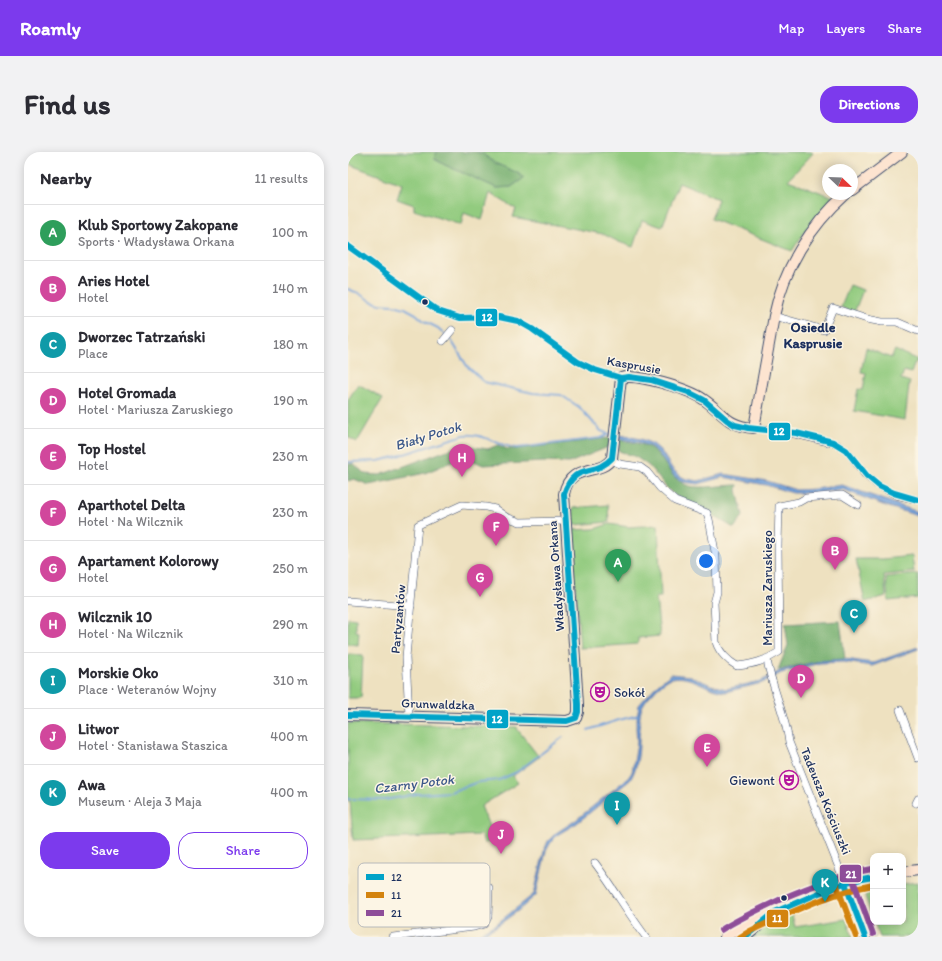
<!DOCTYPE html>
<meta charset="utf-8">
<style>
body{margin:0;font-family:Itim,sans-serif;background:#f2f2f3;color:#2b2b33}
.controls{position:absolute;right:12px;bottom:12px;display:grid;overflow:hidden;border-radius:8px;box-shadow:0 2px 10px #0003}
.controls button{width:36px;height:36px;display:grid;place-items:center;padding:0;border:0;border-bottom:1px solid #e1e1e2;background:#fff;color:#2b2b33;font:20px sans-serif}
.compass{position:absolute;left:474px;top:12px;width:36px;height:36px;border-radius:50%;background:#fff;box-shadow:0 2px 10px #0003;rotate:113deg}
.you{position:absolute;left:358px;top:409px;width:14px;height:14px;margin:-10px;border:3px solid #fff;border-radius:50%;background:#1a73e8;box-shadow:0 0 0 6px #1a73e833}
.badge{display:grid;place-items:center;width:26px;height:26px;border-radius:50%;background:#7c3aed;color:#fff;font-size:13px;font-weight:700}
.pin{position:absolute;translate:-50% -33px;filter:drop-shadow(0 1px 2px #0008)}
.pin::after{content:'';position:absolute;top:21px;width:14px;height:12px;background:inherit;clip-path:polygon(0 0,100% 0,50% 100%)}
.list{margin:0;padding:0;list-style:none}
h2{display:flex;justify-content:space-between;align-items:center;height:52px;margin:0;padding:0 16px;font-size:17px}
h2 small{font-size:13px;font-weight:400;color:#7c7c81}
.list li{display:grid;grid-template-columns:26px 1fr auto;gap:12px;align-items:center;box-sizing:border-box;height:56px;padding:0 16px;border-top:1px solid #e1e1e2}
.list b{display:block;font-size:15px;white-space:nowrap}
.list p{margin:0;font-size:13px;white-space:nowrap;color:#7c7c81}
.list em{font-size:13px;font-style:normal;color:#7c7c81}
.actions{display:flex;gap:8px;padding:12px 16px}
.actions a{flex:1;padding:9px 0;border:1px solid #7c3aed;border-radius:16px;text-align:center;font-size:14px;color:#7c3aed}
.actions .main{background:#7c3aed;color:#fff}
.map{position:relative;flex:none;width:570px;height:785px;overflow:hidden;border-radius:16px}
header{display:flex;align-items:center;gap:24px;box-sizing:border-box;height:56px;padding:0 20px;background:#7c3aed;color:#fff}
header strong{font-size:19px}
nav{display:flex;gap:22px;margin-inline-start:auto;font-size:14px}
.intro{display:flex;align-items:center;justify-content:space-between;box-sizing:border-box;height:96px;padding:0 24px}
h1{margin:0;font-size:28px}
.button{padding:10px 18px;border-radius:16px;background:#7c3aed;color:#fff;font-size:14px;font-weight:700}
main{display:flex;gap:24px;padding:0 24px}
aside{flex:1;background:#fff;border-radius:16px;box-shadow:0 2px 10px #0003}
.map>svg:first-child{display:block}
</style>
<header>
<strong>Roamly</strong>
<nav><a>Map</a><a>Layers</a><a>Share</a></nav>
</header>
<div class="intro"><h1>Find us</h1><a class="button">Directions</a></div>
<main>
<aside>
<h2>Nearby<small>11 results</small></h2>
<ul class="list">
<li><span class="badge" style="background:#2e9e5b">A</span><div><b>Klub Sportowy Zakopane</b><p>Sports · Władysława Orkana</p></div><em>100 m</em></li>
<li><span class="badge" style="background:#d1479c">B</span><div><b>Aries Hotel</b><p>Hotel</p></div><em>140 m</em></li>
<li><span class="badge" style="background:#0f9aa8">C</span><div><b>Dworzec Tatrzański</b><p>Place</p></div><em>180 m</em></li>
<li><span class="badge" style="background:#d1479c">D</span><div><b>Hotel Gromada</b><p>Hotel · Mariusza Zaruskiego</p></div><em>190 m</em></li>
<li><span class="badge" style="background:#d1479c">E</span><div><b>Top Hostel</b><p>Hotel</p></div><em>230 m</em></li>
<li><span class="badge" style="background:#d1479c">F</span><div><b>Aparthotel Delta</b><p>Hotel · Na Wilcznik</p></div><em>230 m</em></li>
<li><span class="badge" style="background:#d1479c">G</span><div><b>Apartament Kolorowy</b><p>Hotel</p></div><em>250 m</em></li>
<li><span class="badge" style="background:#d1479c">H</span><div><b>Wilcznik 10</b><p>Hotel · Na Wilcznik</p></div><em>290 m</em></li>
<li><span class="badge" style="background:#0f9aa8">I</span><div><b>Morskie Oko</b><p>Place · Weteranów Wojny</p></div><em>310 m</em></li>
<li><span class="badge" style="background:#d1479c">J</span><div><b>Litwor</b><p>Hotel · Stanisława Staszica</p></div><em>400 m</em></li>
<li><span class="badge" style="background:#0f9aa8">K</span><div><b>Awa</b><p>Museum · Aleja 3 Maja</p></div><em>400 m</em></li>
</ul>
<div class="actions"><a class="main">Save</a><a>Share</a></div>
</aside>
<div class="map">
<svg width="570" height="785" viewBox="0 0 570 785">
<rect width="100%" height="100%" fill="#fcf5e5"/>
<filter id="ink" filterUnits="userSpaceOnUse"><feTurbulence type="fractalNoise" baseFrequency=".025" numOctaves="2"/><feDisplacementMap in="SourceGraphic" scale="8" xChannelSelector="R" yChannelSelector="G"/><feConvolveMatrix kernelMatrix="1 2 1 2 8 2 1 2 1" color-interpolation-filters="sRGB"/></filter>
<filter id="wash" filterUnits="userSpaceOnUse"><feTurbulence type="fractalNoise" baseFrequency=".012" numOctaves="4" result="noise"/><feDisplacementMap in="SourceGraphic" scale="16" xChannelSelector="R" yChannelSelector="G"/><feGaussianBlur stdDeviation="0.9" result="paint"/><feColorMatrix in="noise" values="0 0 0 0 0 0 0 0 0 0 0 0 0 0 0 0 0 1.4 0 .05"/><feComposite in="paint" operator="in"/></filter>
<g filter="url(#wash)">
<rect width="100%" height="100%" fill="#eee1c0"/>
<g fill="#92cb7f" stroke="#567d6e">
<path d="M0,0h88l-2,7 11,6 52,23 14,-1 13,-9c-9,-8 -19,-9 -29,-14 -7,-4 -11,-9 -19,-12h336l1,1 -25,27 48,18 -5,5h-2l-24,28 -13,20 -81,-32 7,-20 -39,-16 -17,44 -20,-7 -9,27 -14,-5 -16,-8 -90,-17 3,-8 -26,-16 -8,27 -18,-7 -3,12 -47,-15v-5l-17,-6 5,-15 -54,-20z"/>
<polygon points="502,133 515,138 506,161 493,155"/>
<polygon points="518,196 543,206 547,198 570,208 570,210 567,210 563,221 556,219 553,227 562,230 561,233 557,268 506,259 510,237 515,238 518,221 513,220"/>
<polygon points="10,232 35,246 9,290 0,285 0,248"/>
<polygon points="260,353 261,370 226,373 225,356"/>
<polygon points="261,372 281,375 310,373 313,445 308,445 312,484 290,486 290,492 232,496 223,378 246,377"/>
<polygon points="564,404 566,420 536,423 538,444 517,450 508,407 535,407"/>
<polygon points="570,422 570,446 540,449 538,425"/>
<polygon points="0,466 8,467 8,479 11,480 10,493 2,492 0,493"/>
<polygon points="0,502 15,503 13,546 0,546"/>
<polygon points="0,571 169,575 170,578 191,605 165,624 170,631 133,654 146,687 142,690 136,691 133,683 5,688 2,649 0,649"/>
<polygon points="570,730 570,785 532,785 526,770 555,770 555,732"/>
<polygon points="522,737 525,737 525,768 517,744"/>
<polygon points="514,751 527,785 523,785 511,752"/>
<polygon points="443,759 447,775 498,767 505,785 403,785 416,775"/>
</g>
<g fill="#75af6e" stroke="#486f66">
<polygon points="88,0 128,0 135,2 147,11 170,21 176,26 163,35 149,36 97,13 86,6"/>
<polygon points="262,286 263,294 221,311 196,310 135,313 122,307 108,308 77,321 21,333 6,327 0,329 0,312 6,312 17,322 32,323 113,293 140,297 150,293 159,297 169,297"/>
<path d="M271,288c11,2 24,3 33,9 15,11 16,30 37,37 10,3 37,-1 49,-1l-1,5 6,26 -9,12 -22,-13 -2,-4 -35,-15 -8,-8 -18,-22 -13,-9 -17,-6z"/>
<polygon points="492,469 497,507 472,509 430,518 440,493 437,472"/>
</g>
<g fill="#709fd9" stroke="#46679c">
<polygon points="267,282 293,287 305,292 313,299 325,318 334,325 338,327 350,329 375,322 419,329 448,338 468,337 494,333 570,360 570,364 535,353 494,337 468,341 445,341 418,333 375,325 350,332 336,330 332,328 326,324 310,301 303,295 291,290 267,286"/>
<path d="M570,495v2l-46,17 -28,-4 -24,1 -39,10 -19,10 -37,9c-18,-2 -34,-18 -53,-14 -5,1 -11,7 -15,10 -4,5 -11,11 -14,17 -5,10 -3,25 -4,36 0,13 -2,28 -9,39l-53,43 -20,12 -6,7 -5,9 -10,44 -17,15 -25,18 -4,1c-4,5 -9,8 -16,8 7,-4 14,-10 20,-11l40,-32 10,-43 4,-10 8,-8 20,-13 52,-42 4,-6 3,-16 2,-14 -1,-15 3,-22 19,-21 13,-10 19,2 21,9 15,4 35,-8 19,-10 40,-10 25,-2 28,4z"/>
</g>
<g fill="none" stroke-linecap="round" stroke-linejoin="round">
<g stroke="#709fd9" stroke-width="2">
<polyline points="0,137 10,141 23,149 32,152 46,153 57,156 68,162 76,169 90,176 103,188 119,214 136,230 185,241 213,243 231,255 253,279 263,283"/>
<path d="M0,310l30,-1 17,-4 69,-22c21,-2 33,11 53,13l84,-10 6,-3"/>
<polyline points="240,578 271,568 291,563"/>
<polyline points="0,647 37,648 69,642 102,640 130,630 151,628 169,620 215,585"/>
</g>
</g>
</g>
<g filter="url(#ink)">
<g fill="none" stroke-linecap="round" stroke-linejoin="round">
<defs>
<g id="street">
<polyline points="0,94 90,159 112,166 151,165 170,169 184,177 230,210 247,218 273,226"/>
<polyline points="426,164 476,178 485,156 519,167 534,170 549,170 570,179"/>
<polyline points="95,189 104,178"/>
<polyline points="406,276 434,279 489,292 499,299 518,324 529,333 548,343 570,348"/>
<path d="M263,308l9,4 20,3 7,5 13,16 15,13 32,12 2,6 7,38 1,35 -3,11 2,39c3,10 12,19 21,24 17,-2 28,-5 42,-14l-1,-106 1,-40 20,-4 7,-4 36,-3 16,10"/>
<polyline points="0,449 63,454"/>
<path d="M419,508c5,28 18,54 22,82l56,141"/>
<polyline points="552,558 570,606"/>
<polyline points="61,564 58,505 70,373 114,353 138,355 147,357 158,365 172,370 217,369"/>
<polyline points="568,651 570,647"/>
<path d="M247,711c18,24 33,50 51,74"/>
<polyline points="45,785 126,775 136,772 140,765 141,736"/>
</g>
<g id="secondary">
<polyline points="504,38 554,0"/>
<path d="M0,563l219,6 9,-3 2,-6v-8l-14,-210c6,-33 37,-17 48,-36l9,-80c15,-5 68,11 82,21 21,14 23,27 51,29l20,-112c10,-48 36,-90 72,-122"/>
<polyline points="555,720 570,718"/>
<polyline points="497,731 517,785"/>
<polyline points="377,785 398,772 465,742 503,729 525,725"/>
<polyline points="397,785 419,767"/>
</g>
</defs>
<use href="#street" stroke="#3b4a6d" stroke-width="8"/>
<use href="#secondary" stroke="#3b4a6d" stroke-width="12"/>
<use href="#street" stroke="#fff" stroke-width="7"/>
<use href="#secondary" stroke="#fde4d0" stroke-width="10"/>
<defs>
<g id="bus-1">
<polyline points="0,94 90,159 112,166 151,165 170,169 184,177 230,210 247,218 273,226 281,225 303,228 340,240 356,248 379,268 387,273 400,276 448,281 485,290 498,298 519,324 531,334 546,341 570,348"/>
<path d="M0,563l219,6 9,-3 2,-6v-8l-14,-210c11,-33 30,-16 48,-36l9,-80"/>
<polyline points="497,731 517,785"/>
<polyline points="397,785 427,760 485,735 503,729 525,725"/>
</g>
<g id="bus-2">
<polyline points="489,734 508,785"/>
<path d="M392,785l10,-6c40,-18 79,-38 123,-46"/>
</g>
<g id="bus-3">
<polyline points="505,728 525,782"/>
<path d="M373,778c19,-12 39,-21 60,-31 30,-13 59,-24 91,-30"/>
</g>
</defs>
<use href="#bus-1" stroke="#fcf5e5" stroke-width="9"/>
<use href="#bus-2" stroke="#fcf5e5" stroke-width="9"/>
<use href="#bus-3" stroke="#fcf5e5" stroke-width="9"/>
<use href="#bus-1" stroke="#01a3c8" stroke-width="6"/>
<use href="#bus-2" stroke="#d3830e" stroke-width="6"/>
<use href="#bus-3" stroke="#8e4d99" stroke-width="6"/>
</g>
</g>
<defs>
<symbol id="theatre-ring" viewBox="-11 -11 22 22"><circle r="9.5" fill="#fcf5e5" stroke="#b5179e" stroke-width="1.5"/><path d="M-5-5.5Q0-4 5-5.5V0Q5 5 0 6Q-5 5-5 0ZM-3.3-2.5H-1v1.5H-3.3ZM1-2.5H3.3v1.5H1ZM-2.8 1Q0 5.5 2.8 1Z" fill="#b5179e"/></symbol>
</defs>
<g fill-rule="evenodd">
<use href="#theatre-ring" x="241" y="529" width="22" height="22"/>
<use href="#theatre-ring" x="430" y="617" width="22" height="22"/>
</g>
<g fill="#1b2f5e" stroke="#fcf5e5" stroke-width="1.5">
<circle cx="77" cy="150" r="3.5"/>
<circle cx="436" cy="746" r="3.5"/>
</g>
<g text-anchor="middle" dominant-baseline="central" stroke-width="3" stroke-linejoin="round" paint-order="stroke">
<g font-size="13" fill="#1b2f5e" stroke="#fcf5e5">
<text transform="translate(286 213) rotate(10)">Kasprusie</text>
<text transform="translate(208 424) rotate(-94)">Władysława Orkana</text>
<text transform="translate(419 436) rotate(-90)">Mariusza Zaruskiego</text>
<text transform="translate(50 467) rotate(-85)">Partyzantów</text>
<text transform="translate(90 552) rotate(2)">Grunwaldzka</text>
<text transform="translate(478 649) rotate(68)">Tadeusza Kościuszki</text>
</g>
<g font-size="13" fill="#1b2f5e" stroke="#fcf5e5" text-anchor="start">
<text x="266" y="540">Sokół</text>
<text x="427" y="628" text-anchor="end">Giewont</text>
</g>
<g font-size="14" font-weight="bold" fill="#1b2f5e" stroke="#fcf5e5">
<text x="465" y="175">Osiedle<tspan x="465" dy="16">Kasprusie</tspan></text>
</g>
<g font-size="14" font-style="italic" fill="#395689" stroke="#fcf5e5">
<text transform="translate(80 284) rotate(-17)">Biały Potok</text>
<text transform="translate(66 632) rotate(-7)">Czarny Potok</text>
</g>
</g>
<rect x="10" y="711" width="132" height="64" rx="6" fill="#fcf5e5" stroke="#b8babc" stroke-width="1"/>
<rect x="18" y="722" width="18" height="6" fill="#01a3c8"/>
<rect x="18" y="740" width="18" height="6" fill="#d3830e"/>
<rect x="18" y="758" width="18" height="6" fill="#8e4d99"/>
<g font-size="11" fill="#1b2f5e">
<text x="43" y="729">12</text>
<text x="43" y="747">11</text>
<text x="43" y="765">21</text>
</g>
<g stroke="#fcf5e5" stroke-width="1.5">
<rect x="127" y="156" width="23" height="19" rx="4" fill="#01a3c8"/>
<rect x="420" y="270" width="23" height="19" rx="4" fill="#01a3c8"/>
<rect x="138" y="557" width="23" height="20" rx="4" fill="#01a3c8"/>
<rect x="491" y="712" width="23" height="19" rx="4" fill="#8e4d99"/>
<rect x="418" y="757" width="23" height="19" rx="4" fill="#d3830e"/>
</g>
<g font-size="11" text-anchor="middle" font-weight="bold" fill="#fff">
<text x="139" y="169">12</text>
<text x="431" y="283">12</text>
<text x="149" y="571">12</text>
<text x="503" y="726">21</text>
<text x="429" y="770">11</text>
</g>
</svg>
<div class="controls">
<button>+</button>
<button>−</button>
</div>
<svg class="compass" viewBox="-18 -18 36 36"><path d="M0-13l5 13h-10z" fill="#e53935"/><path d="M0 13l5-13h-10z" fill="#7c7c81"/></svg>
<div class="you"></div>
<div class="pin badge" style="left:270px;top:430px;background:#2e9e5b">A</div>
<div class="pin badge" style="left:487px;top:418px;background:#d1479c">B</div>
<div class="pin badge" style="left:506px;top:481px;background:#0f9aa8">C</div>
<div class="pin badge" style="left:453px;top:546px;background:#d1479c">D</div>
<div class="pin badge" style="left:359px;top:615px;background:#d1479c">E</div>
<div class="pin badge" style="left:148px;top:394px;background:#d1479c">F</div>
<div class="pin badge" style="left:132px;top:445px;background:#d1479c">G</div>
<div class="pin badge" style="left:114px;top:325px;background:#d1479c">H</div>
<div class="pin badge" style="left:269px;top:673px;background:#0f9aa8">I</div>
<div class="pin badge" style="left:153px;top:702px;background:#d1479c">J</div>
<div class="pin badge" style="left:477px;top:750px;background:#0f9aa8">K</div>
</div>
</main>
